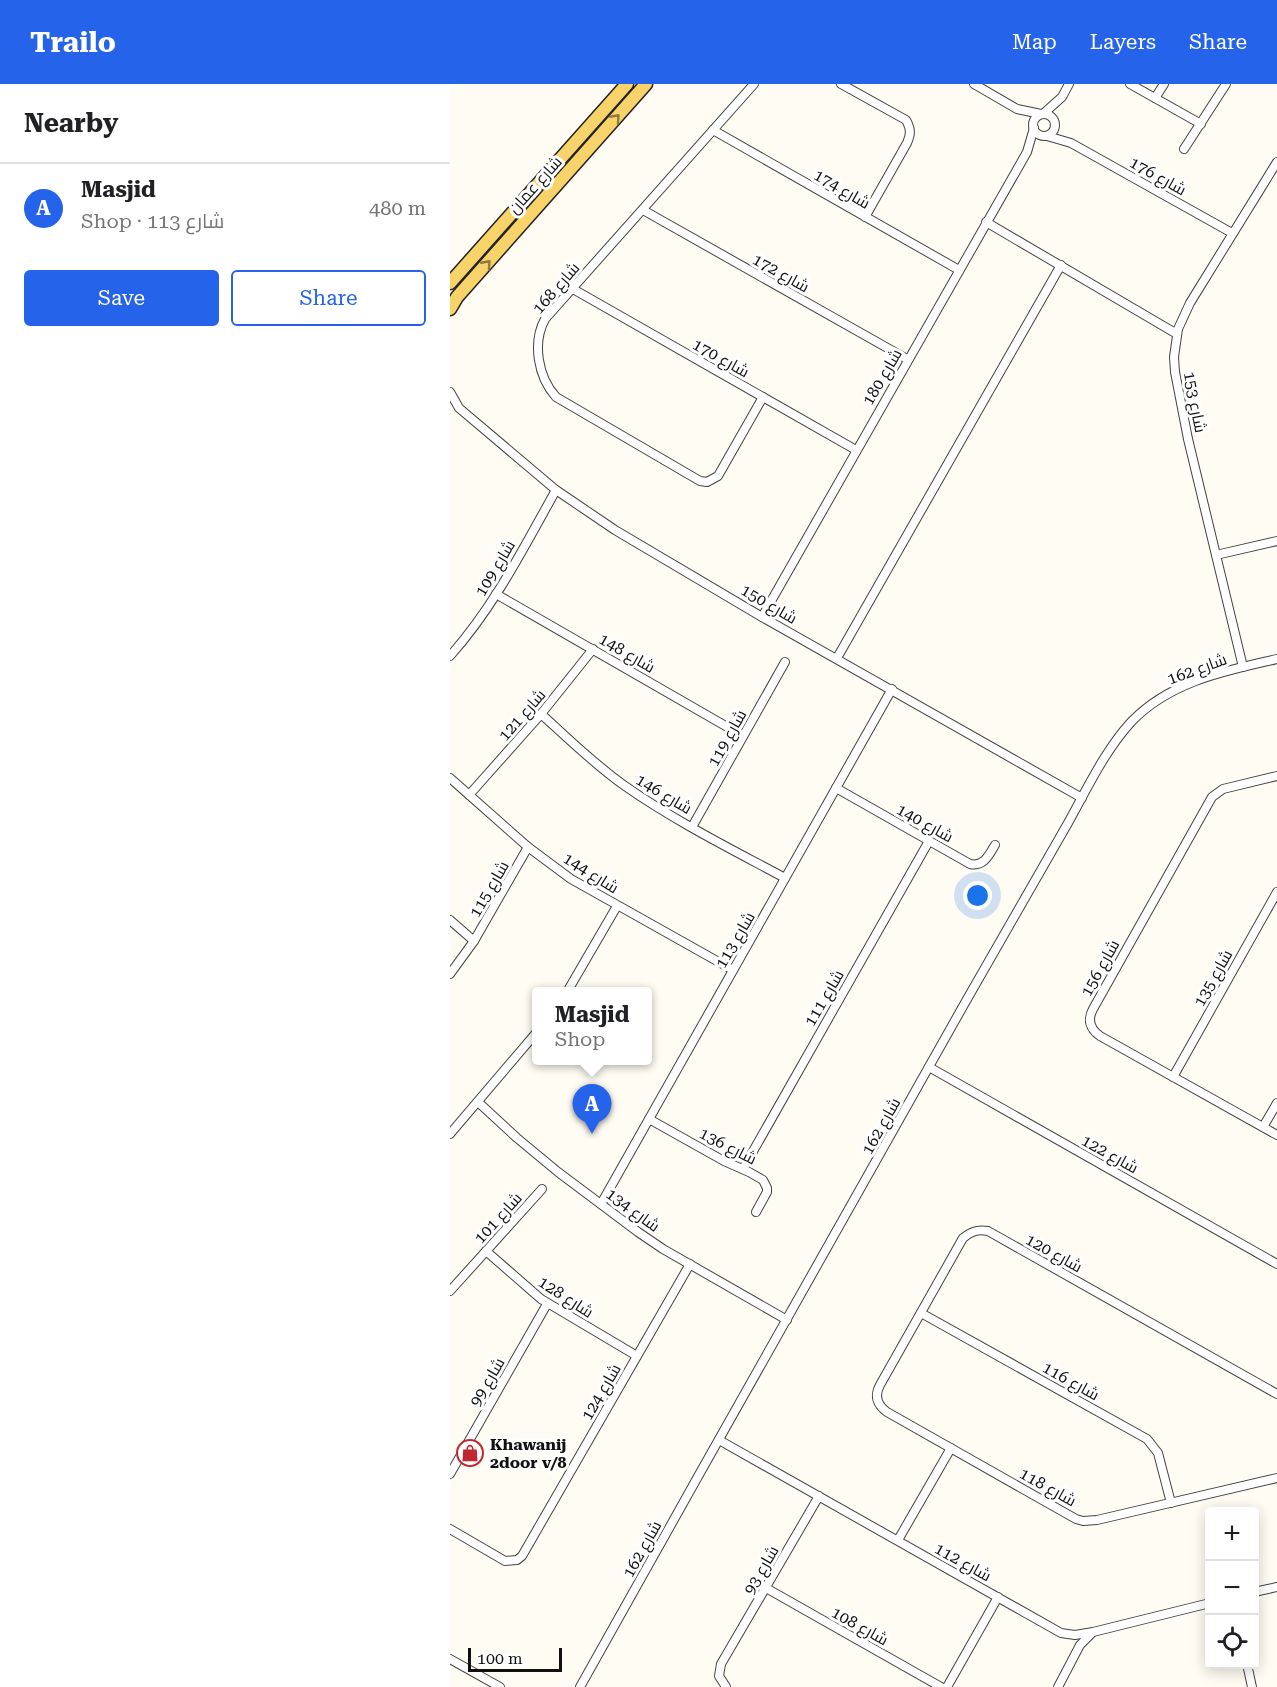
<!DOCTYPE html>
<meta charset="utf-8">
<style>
body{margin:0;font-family:"Roboto Serif",Cairo,serif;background:#f2f2f2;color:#202124}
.controls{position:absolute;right:18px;bottom:18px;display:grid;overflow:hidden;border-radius:6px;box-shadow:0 3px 15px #0003}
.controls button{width:54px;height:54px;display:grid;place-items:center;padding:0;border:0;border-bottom:2px solid #e0e0e0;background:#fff;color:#202124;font:30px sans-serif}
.scale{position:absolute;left:18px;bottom:15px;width:94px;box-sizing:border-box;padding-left:6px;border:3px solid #101010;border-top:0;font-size:16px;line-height:21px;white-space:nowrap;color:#101010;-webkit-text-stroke:4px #fff;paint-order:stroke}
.you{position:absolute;left:528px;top:812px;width:21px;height:21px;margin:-15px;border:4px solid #fff;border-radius:50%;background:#1a73e8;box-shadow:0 0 0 9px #1a73e833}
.badge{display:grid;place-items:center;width:39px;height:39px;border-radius:50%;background:#2563eb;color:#fff;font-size:20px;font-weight:700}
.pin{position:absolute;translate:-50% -50px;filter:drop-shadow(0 2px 3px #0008)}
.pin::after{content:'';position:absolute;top:32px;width:21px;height:18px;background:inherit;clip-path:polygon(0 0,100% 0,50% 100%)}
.popup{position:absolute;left:82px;top:903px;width:120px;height:78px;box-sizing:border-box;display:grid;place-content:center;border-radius:6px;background:#fff;filter:drop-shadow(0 2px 4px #0005);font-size:20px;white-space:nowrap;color:#757577}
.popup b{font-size:22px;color:#202124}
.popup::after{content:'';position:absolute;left:50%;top:100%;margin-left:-12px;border:12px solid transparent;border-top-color:#fff}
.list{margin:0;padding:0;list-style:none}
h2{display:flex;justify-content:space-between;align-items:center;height:78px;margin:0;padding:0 24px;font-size:26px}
h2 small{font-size:20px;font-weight:400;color:#757577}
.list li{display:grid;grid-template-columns:39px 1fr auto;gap:18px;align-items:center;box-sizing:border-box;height:90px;padding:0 24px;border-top:2px solid #e0e0e0}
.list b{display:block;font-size:22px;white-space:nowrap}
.list p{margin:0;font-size:20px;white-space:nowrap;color:#757577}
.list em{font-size:20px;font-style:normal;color:#757577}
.actions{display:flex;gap:12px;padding:18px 24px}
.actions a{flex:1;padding:14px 0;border:2px solid #2563eb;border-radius:6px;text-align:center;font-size:21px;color:#2563eb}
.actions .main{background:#2563eb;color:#fff}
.icon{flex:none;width:33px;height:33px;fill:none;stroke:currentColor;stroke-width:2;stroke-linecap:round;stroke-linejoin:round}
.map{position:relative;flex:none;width:827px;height:1603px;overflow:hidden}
header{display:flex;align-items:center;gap:36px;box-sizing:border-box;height:84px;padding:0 30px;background:#2563eb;color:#fff}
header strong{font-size:28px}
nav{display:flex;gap:33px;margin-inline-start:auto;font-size:21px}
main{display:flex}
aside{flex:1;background:#fff}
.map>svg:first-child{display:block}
</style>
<header>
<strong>Trailo</strong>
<nav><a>Map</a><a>Layers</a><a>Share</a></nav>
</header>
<main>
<aside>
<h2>Nearby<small></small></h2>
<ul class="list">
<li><span class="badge">A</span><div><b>Masjid</b><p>Shop · شارع 113</p></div><em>480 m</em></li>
</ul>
<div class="actions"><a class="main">Save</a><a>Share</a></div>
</aside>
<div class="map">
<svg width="827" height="1603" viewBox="0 0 827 1603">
<rect width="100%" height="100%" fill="#fffcf3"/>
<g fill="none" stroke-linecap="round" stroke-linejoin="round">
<defs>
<g id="minor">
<path d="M304,0l-209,235c-13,24 -7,58 11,78l144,84 7,1 11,-6 45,-79"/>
<path d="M391,0l65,36c5,9 5,14 1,23l-42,74"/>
<polyline points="524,0 567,25 591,30"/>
<polyline points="680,0 751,40"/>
<polyline points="705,14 714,0"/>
<circle cx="594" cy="41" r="11"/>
<polyline points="593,30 612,13 619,0"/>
<polyline points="263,46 509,186"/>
<polyline points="597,52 621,59 782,149"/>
<polyline points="734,65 776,0"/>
<polyline points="193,126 457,275"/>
<polyline points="536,138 727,250"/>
<polyline points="123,205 406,366"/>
<polyline points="0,308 9,324 106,406 165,446 312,533 632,714"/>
<polyline points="766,471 827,457"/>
<polyline points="46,510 293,652"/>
<polyline points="312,533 577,68 584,44"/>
<path d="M0,572c44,-49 74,-109 106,-166"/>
<polyline points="387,574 611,181"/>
<polyline points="793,583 738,355 725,288 724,273 728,245 740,219 827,78"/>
<path d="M91,630c28,25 54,51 84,72 50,35 106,63 160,92"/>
<path d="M827,692l-54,13 -11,8 -119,212c-6,11 -3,20 7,27l177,99"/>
<polyline points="0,694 78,763 121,795 283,886"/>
<path d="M386,704l134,76c14,3 19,-9 25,-19"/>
<polyline points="19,711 91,630 143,565"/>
<polyline points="242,743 335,578"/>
<polyline points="0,836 24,857"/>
<polyline points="0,890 24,857 78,763"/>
<polyline points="117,908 167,822"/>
<polyline points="479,983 827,1180"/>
<polyline points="723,993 827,808"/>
<polyline points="28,1018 67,1054 108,1088 188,1148 213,1165 337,1236"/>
<polyline points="199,1035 274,1077 299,1088 313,1096 317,1104 317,1108 306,1128"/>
<polyline points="813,1043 827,1019"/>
<polyline points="0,1050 86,949"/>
<polyline points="293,1085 479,757"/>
<polyline points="151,1120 442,605"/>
<polyline points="36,1167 91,1215 187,1272"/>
<polyline points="0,1207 92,1105"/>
<polyline points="471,1229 697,1355 708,1369 721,1419"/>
<path d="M827,1310l-289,-163c-10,-2 -17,0 -25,7l-83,147c-6,11 -3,20 7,27l189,107 7,2 14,-1 180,-42"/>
<polyline points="269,1356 611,1549 625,1551 643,1548 760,1519"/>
<polyline points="0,1390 97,1220"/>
<polyline points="0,1445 55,1477 67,1476 72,1472 240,1180"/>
<polyline points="448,1456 501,1364"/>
<polyline points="316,1504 491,1603"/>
<polyline points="804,1508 827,1503"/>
<polyline points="0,1575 50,1603"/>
<polyline points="797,1580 802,1603"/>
<path d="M130,1603c128,-229 257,-457 386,-686 34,-59 68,-118 102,-178 19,-34 37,-73 64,-102 39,-40 93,-50 145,-62"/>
<polyline points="276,1603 269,1592 271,1580 369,1412"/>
<polyline points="497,1603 548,1513"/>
<polyline points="608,1603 630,1561 642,1549"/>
</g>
<g id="primary">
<polyline points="0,199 177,0"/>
<polyline points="0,225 7,213 196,0"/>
</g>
</defs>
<use href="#minor" stroke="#434343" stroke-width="10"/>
<use href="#primary" stroke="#212121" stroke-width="15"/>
<use href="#minor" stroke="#fff" stroke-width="8"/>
<use href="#primary" stroke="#f8d36a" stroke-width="12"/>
</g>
<defs><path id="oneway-chevron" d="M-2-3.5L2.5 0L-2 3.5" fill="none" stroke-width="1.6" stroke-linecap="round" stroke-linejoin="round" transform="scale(1.5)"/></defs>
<g stroke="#907b42">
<use href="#oneway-chevron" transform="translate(166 34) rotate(-48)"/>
<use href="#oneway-chevron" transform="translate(37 180) rotate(-48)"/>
</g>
<defs>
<symbol id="shop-ring" viewBox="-11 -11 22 22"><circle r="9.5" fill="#fff" stroke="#c12730" stroke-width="1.5"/><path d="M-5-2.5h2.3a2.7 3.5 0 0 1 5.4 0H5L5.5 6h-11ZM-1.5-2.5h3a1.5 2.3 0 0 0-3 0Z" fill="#c12730"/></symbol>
</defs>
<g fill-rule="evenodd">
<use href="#shop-ring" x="5" y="1354" width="30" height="30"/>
</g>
<g text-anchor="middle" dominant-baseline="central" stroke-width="6" stroke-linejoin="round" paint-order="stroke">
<g font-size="16" fill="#101010" stroke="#fff">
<text transform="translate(708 92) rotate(29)">شارع 176</text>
<text transform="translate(85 101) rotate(-48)">شارع عمان</text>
<text transform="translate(392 105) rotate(30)">شارع 174</text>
<text transform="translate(331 189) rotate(29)">شارع 172</text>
<text transform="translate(106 204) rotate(-49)">شارع 168</text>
<text transform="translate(271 274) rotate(29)">شارع 170</text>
<text transform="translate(432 293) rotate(-60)">شارع 180</text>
<text transform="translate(745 318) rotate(79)">شارع 153</text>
<text transform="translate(45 484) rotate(-59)">شارع 109</text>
<text transform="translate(319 520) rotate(30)">شارع 150</text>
<text transform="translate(177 569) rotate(30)">شارع 148</text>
<text transform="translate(747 585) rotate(-20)">شارع 162</text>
<text transform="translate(72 631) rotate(-49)">شارع 121</text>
<text transform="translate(277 654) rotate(-61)">شارع 119</text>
<text transform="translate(214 710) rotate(31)">شارع 146</text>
<text transform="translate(475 739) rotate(29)">شارع 140</text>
<text transform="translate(141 789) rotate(32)">شارع 144</text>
<text transform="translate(39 805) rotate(-60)">شارع 115</text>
<text transform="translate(285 856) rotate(-60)">شارع 113</text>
<text transform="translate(650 884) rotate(-61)">شارع 156</text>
<text transform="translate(763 894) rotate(-61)">شارع 135</text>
<text transform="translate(374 914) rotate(-60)">شارع 111</text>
<text transform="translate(431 1042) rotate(-61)">شارع 162</text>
<text transform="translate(278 1062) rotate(27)">شارع 136</text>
<text transform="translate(660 1070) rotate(29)">شارع 122</text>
<text transform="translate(183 1126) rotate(36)">شارع 134</text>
<text transform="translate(48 1134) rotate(-48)">شارع 101</text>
<text transform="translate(604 1169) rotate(29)">شارع 120</text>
<text transform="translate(116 1213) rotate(33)">شارع 128</text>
<text transform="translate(621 1297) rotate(29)">شارع 116</text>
<text transform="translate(37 1298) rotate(-60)">شارع 99</text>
<text transform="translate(151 1308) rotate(-60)">شارع 124</text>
<text transform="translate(598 1403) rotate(29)">شارع 118</text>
<text transform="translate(192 1465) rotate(-61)">شارع 162</text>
<text transform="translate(513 1478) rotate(29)">شارع 112</text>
<text transform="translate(311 1486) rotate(-60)">شارع 93</text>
<text transform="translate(410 1542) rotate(29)">شارع 108</text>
</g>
<g font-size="16" font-weight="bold" fill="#101010" stroke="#fff" text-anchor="start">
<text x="40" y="1360">Khawanij<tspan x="40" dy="18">2door v/8</tspan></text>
</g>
</g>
</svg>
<div class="controls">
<button>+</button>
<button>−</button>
<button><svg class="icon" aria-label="locate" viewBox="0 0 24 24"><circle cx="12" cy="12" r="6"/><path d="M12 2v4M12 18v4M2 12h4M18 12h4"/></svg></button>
</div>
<div class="scale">100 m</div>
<div class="you"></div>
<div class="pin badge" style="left:142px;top:1050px">A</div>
<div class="popup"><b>Masjid</b>Shop</div>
</div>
</main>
